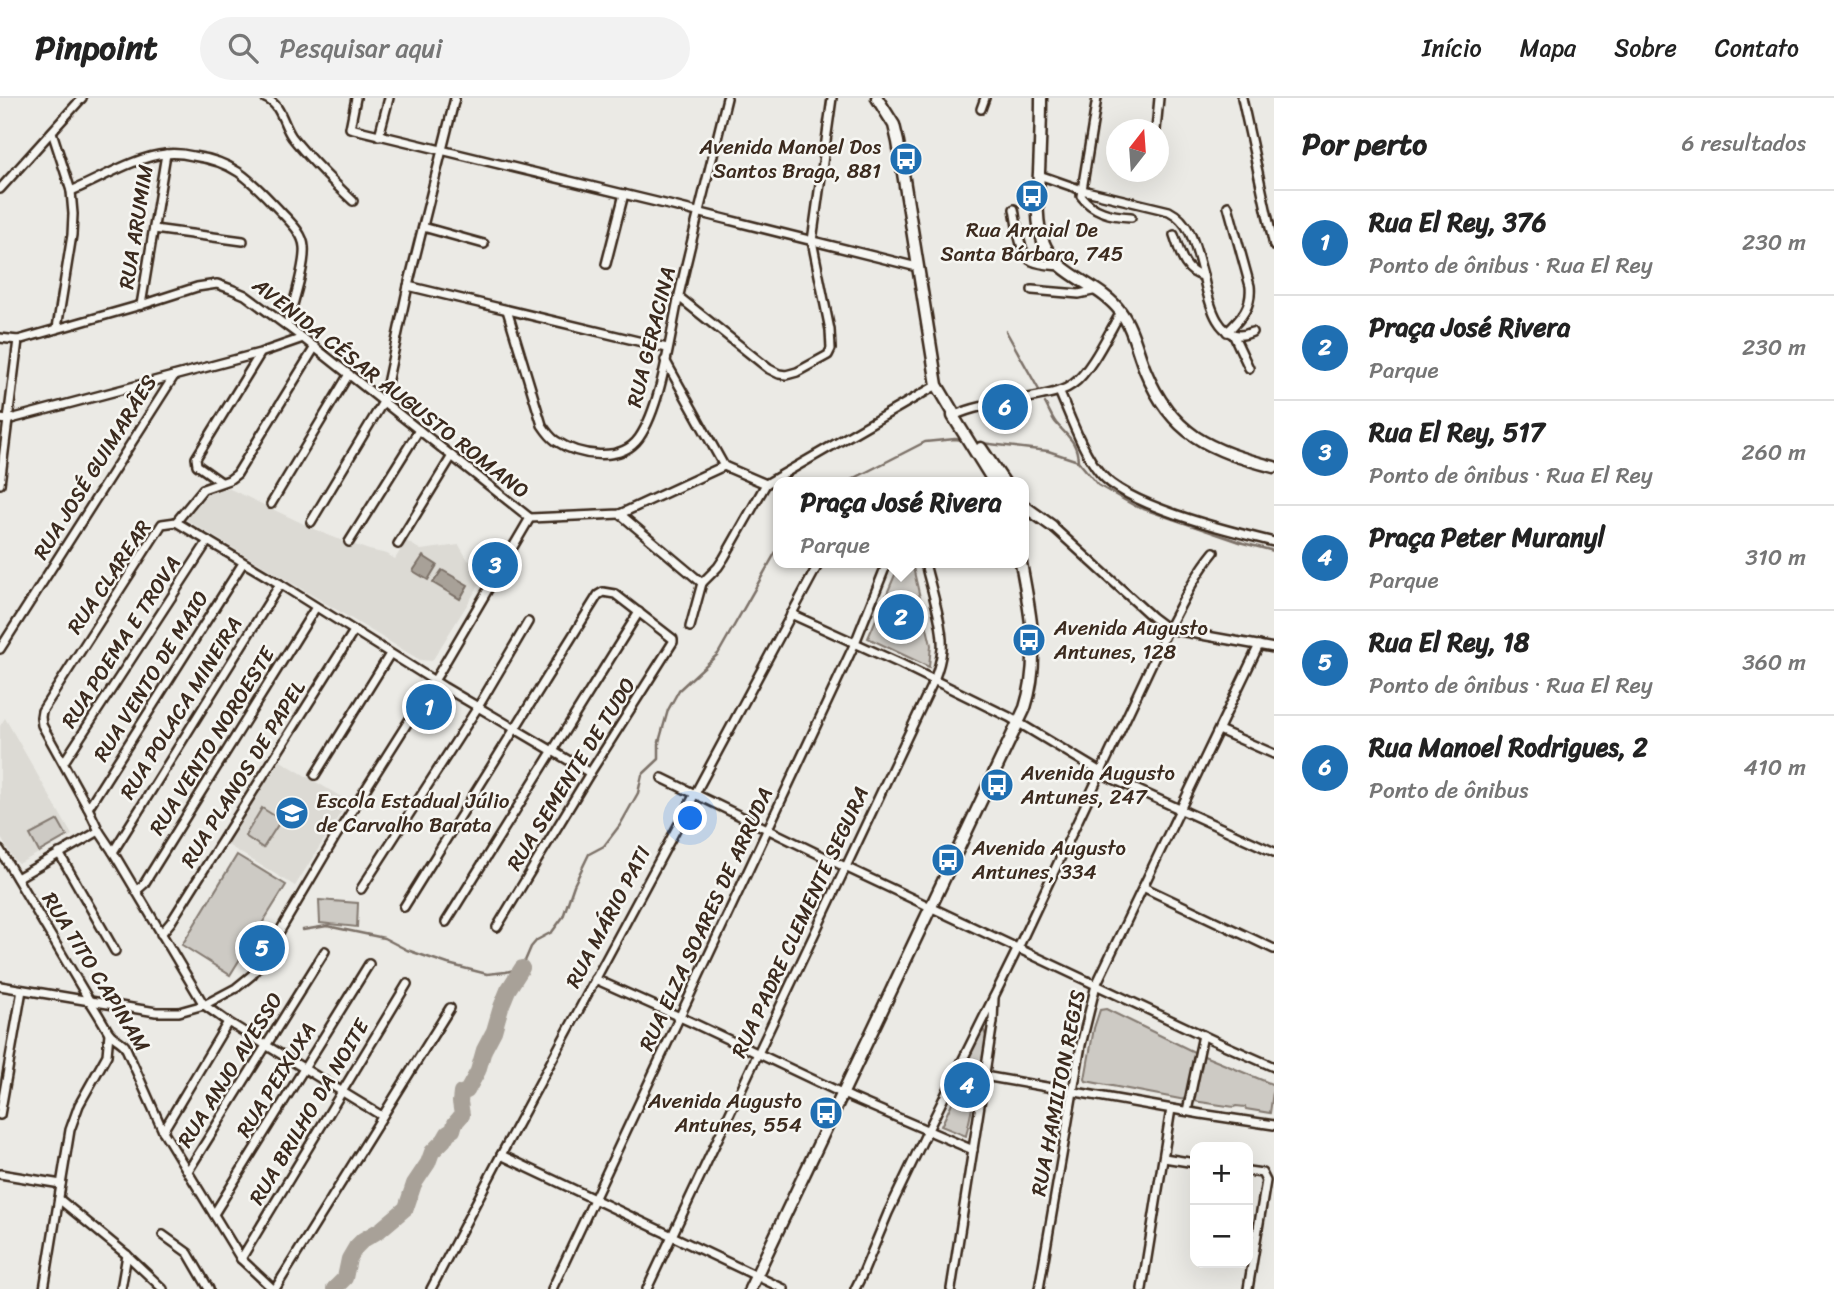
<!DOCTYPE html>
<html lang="pt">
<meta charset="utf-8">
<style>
body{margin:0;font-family:Sriracha,sans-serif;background:#f2f2f2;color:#222}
.controls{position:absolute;right:21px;bottom:21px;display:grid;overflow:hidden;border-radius:14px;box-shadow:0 7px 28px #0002}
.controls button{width:63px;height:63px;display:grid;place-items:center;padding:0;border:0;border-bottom:2px solid #e0e0e0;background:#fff;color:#222;font:35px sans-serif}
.compass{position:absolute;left:1106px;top:21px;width:63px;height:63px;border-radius:50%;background:#fff;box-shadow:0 7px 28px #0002;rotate:17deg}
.you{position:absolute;left:691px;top:721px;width:24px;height:24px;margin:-18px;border:5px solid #fff;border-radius:50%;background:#1a73e8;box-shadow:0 0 0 10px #1a73e833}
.badge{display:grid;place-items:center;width:46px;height:46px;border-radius:50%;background:#1f6fb2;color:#fff;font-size:23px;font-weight:700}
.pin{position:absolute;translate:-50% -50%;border:4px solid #fff;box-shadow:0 2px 7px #0006}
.popup{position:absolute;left:773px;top:379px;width:256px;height:91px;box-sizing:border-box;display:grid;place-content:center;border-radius:14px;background:#fff;filter:drop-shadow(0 2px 5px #0005);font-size:23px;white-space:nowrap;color:#767676}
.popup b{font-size:26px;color:#222}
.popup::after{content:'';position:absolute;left:50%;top:100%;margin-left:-14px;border:14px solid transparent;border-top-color:#fff}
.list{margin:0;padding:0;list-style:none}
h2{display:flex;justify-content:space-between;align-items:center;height:91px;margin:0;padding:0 28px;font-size:30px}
h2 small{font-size:23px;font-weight:400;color:#767676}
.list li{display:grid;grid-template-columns:46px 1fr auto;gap:21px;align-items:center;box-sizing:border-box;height:105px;padding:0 28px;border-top:2px solid #e0e0e0}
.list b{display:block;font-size:26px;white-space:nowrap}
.list p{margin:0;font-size:23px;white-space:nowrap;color:#767676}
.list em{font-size:23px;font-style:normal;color:#767676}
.icon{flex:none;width:38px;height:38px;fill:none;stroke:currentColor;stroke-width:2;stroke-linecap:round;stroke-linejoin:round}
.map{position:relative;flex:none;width:1274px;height:1191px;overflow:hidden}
header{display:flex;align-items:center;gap:42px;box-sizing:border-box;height:98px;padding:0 35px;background:#fff;border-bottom:2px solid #e0e0e0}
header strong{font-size:33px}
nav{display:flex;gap:38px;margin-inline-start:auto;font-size:24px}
.search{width:490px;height:63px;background:#f2f2f2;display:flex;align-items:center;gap:18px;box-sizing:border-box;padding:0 24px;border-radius:38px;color:#767676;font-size:26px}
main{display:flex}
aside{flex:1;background:#fff}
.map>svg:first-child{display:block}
</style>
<header>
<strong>Pinpoint</strong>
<div class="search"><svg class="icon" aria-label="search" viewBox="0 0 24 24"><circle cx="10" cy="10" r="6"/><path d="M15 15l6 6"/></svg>Pesquisar aqui</div>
<nav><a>Início</a><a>Mapa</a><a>Sobre</a><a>Contato</a></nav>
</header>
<main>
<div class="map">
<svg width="1274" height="1191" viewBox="0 0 1274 1191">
<rect width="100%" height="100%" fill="#ebeae5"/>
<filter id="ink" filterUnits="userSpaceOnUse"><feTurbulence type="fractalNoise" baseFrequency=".0143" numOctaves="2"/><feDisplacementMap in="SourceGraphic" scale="14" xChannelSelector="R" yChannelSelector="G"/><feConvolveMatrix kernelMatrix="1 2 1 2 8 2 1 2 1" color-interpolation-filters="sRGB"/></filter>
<g filter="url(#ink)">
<g fill="#dcdad4">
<polygon points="228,390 327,437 369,452 387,456 395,461 406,443 421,452 459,447 468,462 488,473 432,563 420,562 185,421 199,397"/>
<polygon points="5,620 72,737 22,764 18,765 14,762 0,738 0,628"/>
<polygon points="279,662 348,703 295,788 226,746"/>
</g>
<g fill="#cdcac4" stroke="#847a71" stroke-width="2">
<polygon points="900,465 912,465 931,547 929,569 868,540"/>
<polygon points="262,710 281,722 263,750 245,738"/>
<polygon points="58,722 67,738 39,754 30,737"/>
<polygon points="237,757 286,787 230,877 182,847"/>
<polygon points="319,802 358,805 357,829 320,825"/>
<polygon points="1106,911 1192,953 1274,987 1270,1015 1246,1011 1245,1009 1236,1008 1234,1009 1180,1001 1086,983 1085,981 1094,930 1100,912"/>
<polygon points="984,933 987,940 966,1038 941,1028 951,1007 975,943 978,937"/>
</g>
<g fill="#a8a198" stroke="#7c7167" stroke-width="2">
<polygon points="423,458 437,467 428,482 413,473"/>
<polygon points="442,472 468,487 460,501 433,485"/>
</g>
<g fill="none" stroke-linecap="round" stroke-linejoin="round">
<g stroke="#7c7167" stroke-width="2.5">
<polyline points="1006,233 1039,292"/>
<path d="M1045,305c4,7 7,15 11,20 12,14 21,18 22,38"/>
<polyline points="973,344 1048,353 1078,363 1098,387 1135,408 1243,445 1274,453"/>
<polyline points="847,384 925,344 955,341 963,342"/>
<polyline points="303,832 327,828 384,840 407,852 448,866 487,876 506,874 522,870 531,849 537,842 552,834 563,819 574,787 589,756 604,748 620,727 638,695 642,677 659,661 659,644 668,612 679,592 718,556 778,450"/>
</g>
<polyline stroke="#a8a198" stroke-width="16" points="334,1191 345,1180 349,1161 356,1149 363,1142 380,1132 406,1110 414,1086 428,1065 432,1054 444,1042 448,1035 453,1032 455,1025 462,1017 460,1004 461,995 467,993 478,973 484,952 494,933 501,909 508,892 522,870"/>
<defs>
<g id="street">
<path d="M265,0c17,7 17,25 27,39 18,23 40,44 61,64"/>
<polyline points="356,0 350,30 673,108 917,169"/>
<path d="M1097,0l-16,98c12,16 30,20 50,21"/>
<polyline points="1242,0 1274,148"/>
<polyline points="981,11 985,0"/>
<polyline points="1156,32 1159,0"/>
<polyline points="52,34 71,93 73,116 72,137 57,230"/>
<polyline points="379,38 389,0"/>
<path d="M1039,77l43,15 87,21c10,5 16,12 21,22 6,13 9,28 13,42 5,23 14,73 49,57"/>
<polyline points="0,91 82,0"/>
<path d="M71,93c27,-11 66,-35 95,-37 9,-1 18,0 27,2 44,6 59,26 88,56 9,10 22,21 23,35 2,18 -12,60 -17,79"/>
<path d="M1014,111c3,14 5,46 18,52 8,4 20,4 29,5"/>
<polyline points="423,129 484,146"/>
<polyline points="154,131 243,143"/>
<path d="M1174,137c6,16 9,37 29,41"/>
<polyline points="606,166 624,96"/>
<polyline points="408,188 667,250"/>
<polyline points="1032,192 1079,196 1097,192"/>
<polyline points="679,199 769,271 779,276 786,277 797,274 828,257 831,251 830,232 812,143 832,0"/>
<polyline points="141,207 166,56"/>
<path d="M507,212l35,115c4,6 8,12 14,16 23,15 65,22 83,-3 23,-33 31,-103 40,-143 15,-66 32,-131 48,-197"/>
<path d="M1227,234c15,-14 25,-26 23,-46l-22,-80"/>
<polyline points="1233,236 1249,270"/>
<polyline points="0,240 18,242 141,207 197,189 217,186 231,191 245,197 303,240 530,420 620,416 724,368 766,386 937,287"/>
<polyline points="665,262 724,368"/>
<path d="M1059,293c11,25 24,62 41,82 28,34 130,58 174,69"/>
<path d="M953,318c28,-13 60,-14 90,-21 10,-2 21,-4 30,-11 18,-13 36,-52 48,-72"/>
<polyline points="0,321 7,322 260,255 303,240"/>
<polyline points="221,384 197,367 196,360 260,256"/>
<polyline points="0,386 18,242"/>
<polyline points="271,406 349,276"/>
<polyline points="620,416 702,485"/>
<polyline points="176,424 203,391 229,382 237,376 315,249"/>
<polyline points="311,424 383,304 408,188 455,0"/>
<polyline points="1051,427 1152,519 1168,531 1274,550"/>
<polyline points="349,444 419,332"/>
<polyline points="398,446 452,358"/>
<polyline points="702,485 718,469 724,460 766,386"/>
<polyline points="791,516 901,566 1009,619 1109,679 1274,754"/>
<polyline points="690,529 702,485"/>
<polyline points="0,551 174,278"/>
<polyline points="1219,632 1274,656"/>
<polyline points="64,664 208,443"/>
<polyline points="315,677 390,556"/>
<polyline points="662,680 839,766 1215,943 1274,969"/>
<polyline points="88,710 243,465"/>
<path d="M0,752l89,150c7,10 13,21 19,31 3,6 12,9 17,15l38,85 78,128 32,30"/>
<polyline points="113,754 280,486"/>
<polyline points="59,755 115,853"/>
<polyline points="17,780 99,733"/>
<polyline points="1143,789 1274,851"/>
<polyline points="361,791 478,609 528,524"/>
<polyline points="136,793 144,786 316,509"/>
<polyline points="404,809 598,497 603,494 615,496 673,541 673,544 590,675 497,829"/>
<polyline points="446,824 639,514"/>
<polyline points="161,836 171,824 354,533"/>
<polyline points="595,881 691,924 852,1000 973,1052"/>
<polyline points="0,888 156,914 179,914 204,907 236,890 252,877 264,860 336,738 439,575 530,420"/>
<polyline points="984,978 1201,1016 1274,1027"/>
<polyline points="1187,1013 1203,937"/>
<polyline points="0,1017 22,892"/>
<polyline points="382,1018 228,924 204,907 113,754 99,733 88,710 42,627 41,619 42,613 162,426 176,424 280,486 444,589 590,675"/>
<polyline points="163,1033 228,924"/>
<polyline points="501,1057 784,1191"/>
<polyline points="1164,1060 1195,1065"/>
<polyline points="188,1073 325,853"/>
<polyline points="1248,1073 1262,1075 1266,1083 1248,1191"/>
<polyline points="0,1076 61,1086"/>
<polyline points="59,1101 127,1157 163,1191"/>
<polyline points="214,1116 369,866"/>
<polyline points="163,1137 188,1155 209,1191"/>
<polyline points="241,1161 407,886"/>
<polyline points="44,1191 70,1032 79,1007 107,957 109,935"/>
<polyline points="121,1191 127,1157"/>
<polyline points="275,1191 450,910"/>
<polyline points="431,1191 501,1057 819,465"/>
<polyline points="552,1191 855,545 887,465"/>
<path d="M647,1191l287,-609c4,-10 7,-20 8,-31 2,-22 -12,-64 -17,-86"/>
<path d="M855,1191l8,-16 25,-60 36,-75 94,-190 150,-319c14,-26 27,-54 46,-77"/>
<polyline points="951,1191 993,924 994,899"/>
<polyline points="1039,1191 1081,947 1096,887 1259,547"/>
<polyline points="1142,1191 1171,1011"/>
</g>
<g id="secondary">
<polyline points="877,0 894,27 898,44 937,287 953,314 953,318 994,384"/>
<path d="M1041,0c0,25 -1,50 -2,74 -1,22 -4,48 4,69 13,35 56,42 77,70 13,17 17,40 25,59 27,66 65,80 129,97"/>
<polyline points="981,350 1004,384"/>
<polyline points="1024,408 1052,428"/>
<path d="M750,1191l275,-581c16,-50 5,-95 -4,-145"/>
</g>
</defs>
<use href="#street" stroke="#3b2a1e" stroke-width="12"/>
<use href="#secondary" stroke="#3b2a1e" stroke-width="15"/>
<use href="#street" stroke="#f6f6f2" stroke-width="7"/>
<use href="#secondary" stroke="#f6f6f2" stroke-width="10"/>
</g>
</g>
<defs>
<symbol id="bus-disc" viewBox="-11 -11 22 22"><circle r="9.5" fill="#1f6fb2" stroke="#f6f6f2"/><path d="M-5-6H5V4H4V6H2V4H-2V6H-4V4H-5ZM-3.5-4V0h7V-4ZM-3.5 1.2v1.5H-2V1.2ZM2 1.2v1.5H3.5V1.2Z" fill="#fff"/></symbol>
<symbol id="school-disc" viewBox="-11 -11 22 22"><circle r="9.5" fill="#1f6fb2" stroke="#f6f6f2"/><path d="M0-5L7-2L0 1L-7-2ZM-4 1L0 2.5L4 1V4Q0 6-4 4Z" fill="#fff"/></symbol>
</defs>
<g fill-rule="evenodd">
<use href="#bus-disc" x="887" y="42" width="38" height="38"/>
<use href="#bus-disc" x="1013" y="79" width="38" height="38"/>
<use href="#bus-disc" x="1010" y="523" width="38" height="38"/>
<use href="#bus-disc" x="978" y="668" width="38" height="38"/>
<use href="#school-disc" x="273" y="696" width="38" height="38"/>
<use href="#bus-disc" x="929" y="743" width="38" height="38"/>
<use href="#bus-disc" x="807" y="996" width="38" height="38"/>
</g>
<g text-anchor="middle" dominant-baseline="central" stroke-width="5" stroke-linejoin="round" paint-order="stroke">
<g font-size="21" fill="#3b2a1e" stroke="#f6f6f2" text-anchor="start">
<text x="881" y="49" text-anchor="end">Avenida Manoel Dos<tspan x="881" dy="24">Santos Braga, 881</tspan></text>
<text x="1032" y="132" text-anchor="middle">Rua Arraial De<tspan x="1032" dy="24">Santa Bárbara, 745</tspan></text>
<text x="1054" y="530">Avenida Augusto<tspan x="1054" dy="24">Antunes, 128</tspan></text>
<text x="1021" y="675">Avenida Augusto<tspan x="1021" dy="24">Antunes, 247</tspan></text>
<text x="316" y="703">Escola Estadual Júlio<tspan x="316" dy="24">de Carvalho Barata</tspan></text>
<text x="972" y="750">Avenida Augusto<tspan x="972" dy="24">Antunes, 334</tspan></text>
<text x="802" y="1003" text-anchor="end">Avenida Augusto<tspan x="802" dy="24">Antunes, 554</tspan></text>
</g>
<g font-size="21" fill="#3b2a1e" stroke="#f6f6f2">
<text transform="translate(136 129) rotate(-81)">RUA ARUMIM</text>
<text transform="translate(651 239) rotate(-76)">RUA GERACINA</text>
<text transform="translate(391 290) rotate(38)">AVENIDA CÉSAR AUGUSTO ROMANO</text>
<text transform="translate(95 369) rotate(-58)">RUA JOSÉ GUIMARÃES</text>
<text transform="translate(109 479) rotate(-56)">RUA CLAREAR</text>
<text transform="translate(121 544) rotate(-57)">RUA POEMA E TROVA</text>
<text transform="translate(151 578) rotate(-58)">RUA VENTO DE MAIO</text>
<text transform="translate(181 610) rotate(-58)">RUA POLACA MINEIRA</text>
<text transform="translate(212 643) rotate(-58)">RUA VENTO NOROESTE</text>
<text transform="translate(243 676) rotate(-58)">RUA PLANOS DE PAPEL</text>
<text transform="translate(571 676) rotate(-58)">RUA SEMENTE DE TUDO</text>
<text transform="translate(608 819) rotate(-62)">RUA MÁRIO PATI</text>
<text transform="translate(706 821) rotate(-65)">RUA ELZA SOARES DE ARRUDA</text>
<text transform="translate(800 824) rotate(-65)">RUA PADRE CLEMENTE SEGURA</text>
<text transform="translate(96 874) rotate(58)">RUA TITO CAPINAM</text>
<text transform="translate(230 972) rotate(-58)">RUA ANJO AVESSO</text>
<text transform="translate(276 982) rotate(-58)">RUA PEIXUXA</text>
<text transform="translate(1058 995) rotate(-79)">RUA HAMILTON REGIS</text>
<text transform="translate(309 1014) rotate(-59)">RUA BRILHO DA NOITE</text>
</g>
</g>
</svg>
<div class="controls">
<button>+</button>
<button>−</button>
</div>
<svg class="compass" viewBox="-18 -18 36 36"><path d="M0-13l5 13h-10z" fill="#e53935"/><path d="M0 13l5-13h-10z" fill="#767676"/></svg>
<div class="you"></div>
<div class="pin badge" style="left:429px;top:609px">1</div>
<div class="pin badge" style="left:901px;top:519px">2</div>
<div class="popup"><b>Praça José Rivera</b>Parque</div>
<div class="pin badge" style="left:495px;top:467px">3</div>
<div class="pin badge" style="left:967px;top:987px">4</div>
<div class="pin badge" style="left:262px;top:850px">5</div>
<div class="pin badge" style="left:1005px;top:309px">6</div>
</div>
<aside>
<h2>Por perto<small>6 resultados</small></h2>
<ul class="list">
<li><span class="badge">1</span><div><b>Rua El Rey, 376</b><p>Ponto de ônibus · Rua El Rey</p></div><em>230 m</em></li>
<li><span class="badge">2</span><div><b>Praça José Rivera</b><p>Parque</p></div><em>230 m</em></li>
<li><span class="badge">3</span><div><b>Rua El Rey, 517</b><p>Ponto de ônibus · Rua El Rey</p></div><em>260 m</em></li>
<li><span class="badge">4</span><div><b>Praça Peter Muranyl</b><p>Parque</p></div><em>310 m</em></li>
<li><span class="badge">5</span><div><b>Rua El Rey, 18</b><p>Ponto de ônibus · Rua El Rey</p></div><em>360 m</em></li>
<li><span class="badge">6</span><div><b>Rua Manoel Rodrigues, 2</b><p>Ponto de ônibus</p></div><em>410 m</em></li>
</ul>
</aside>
</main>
